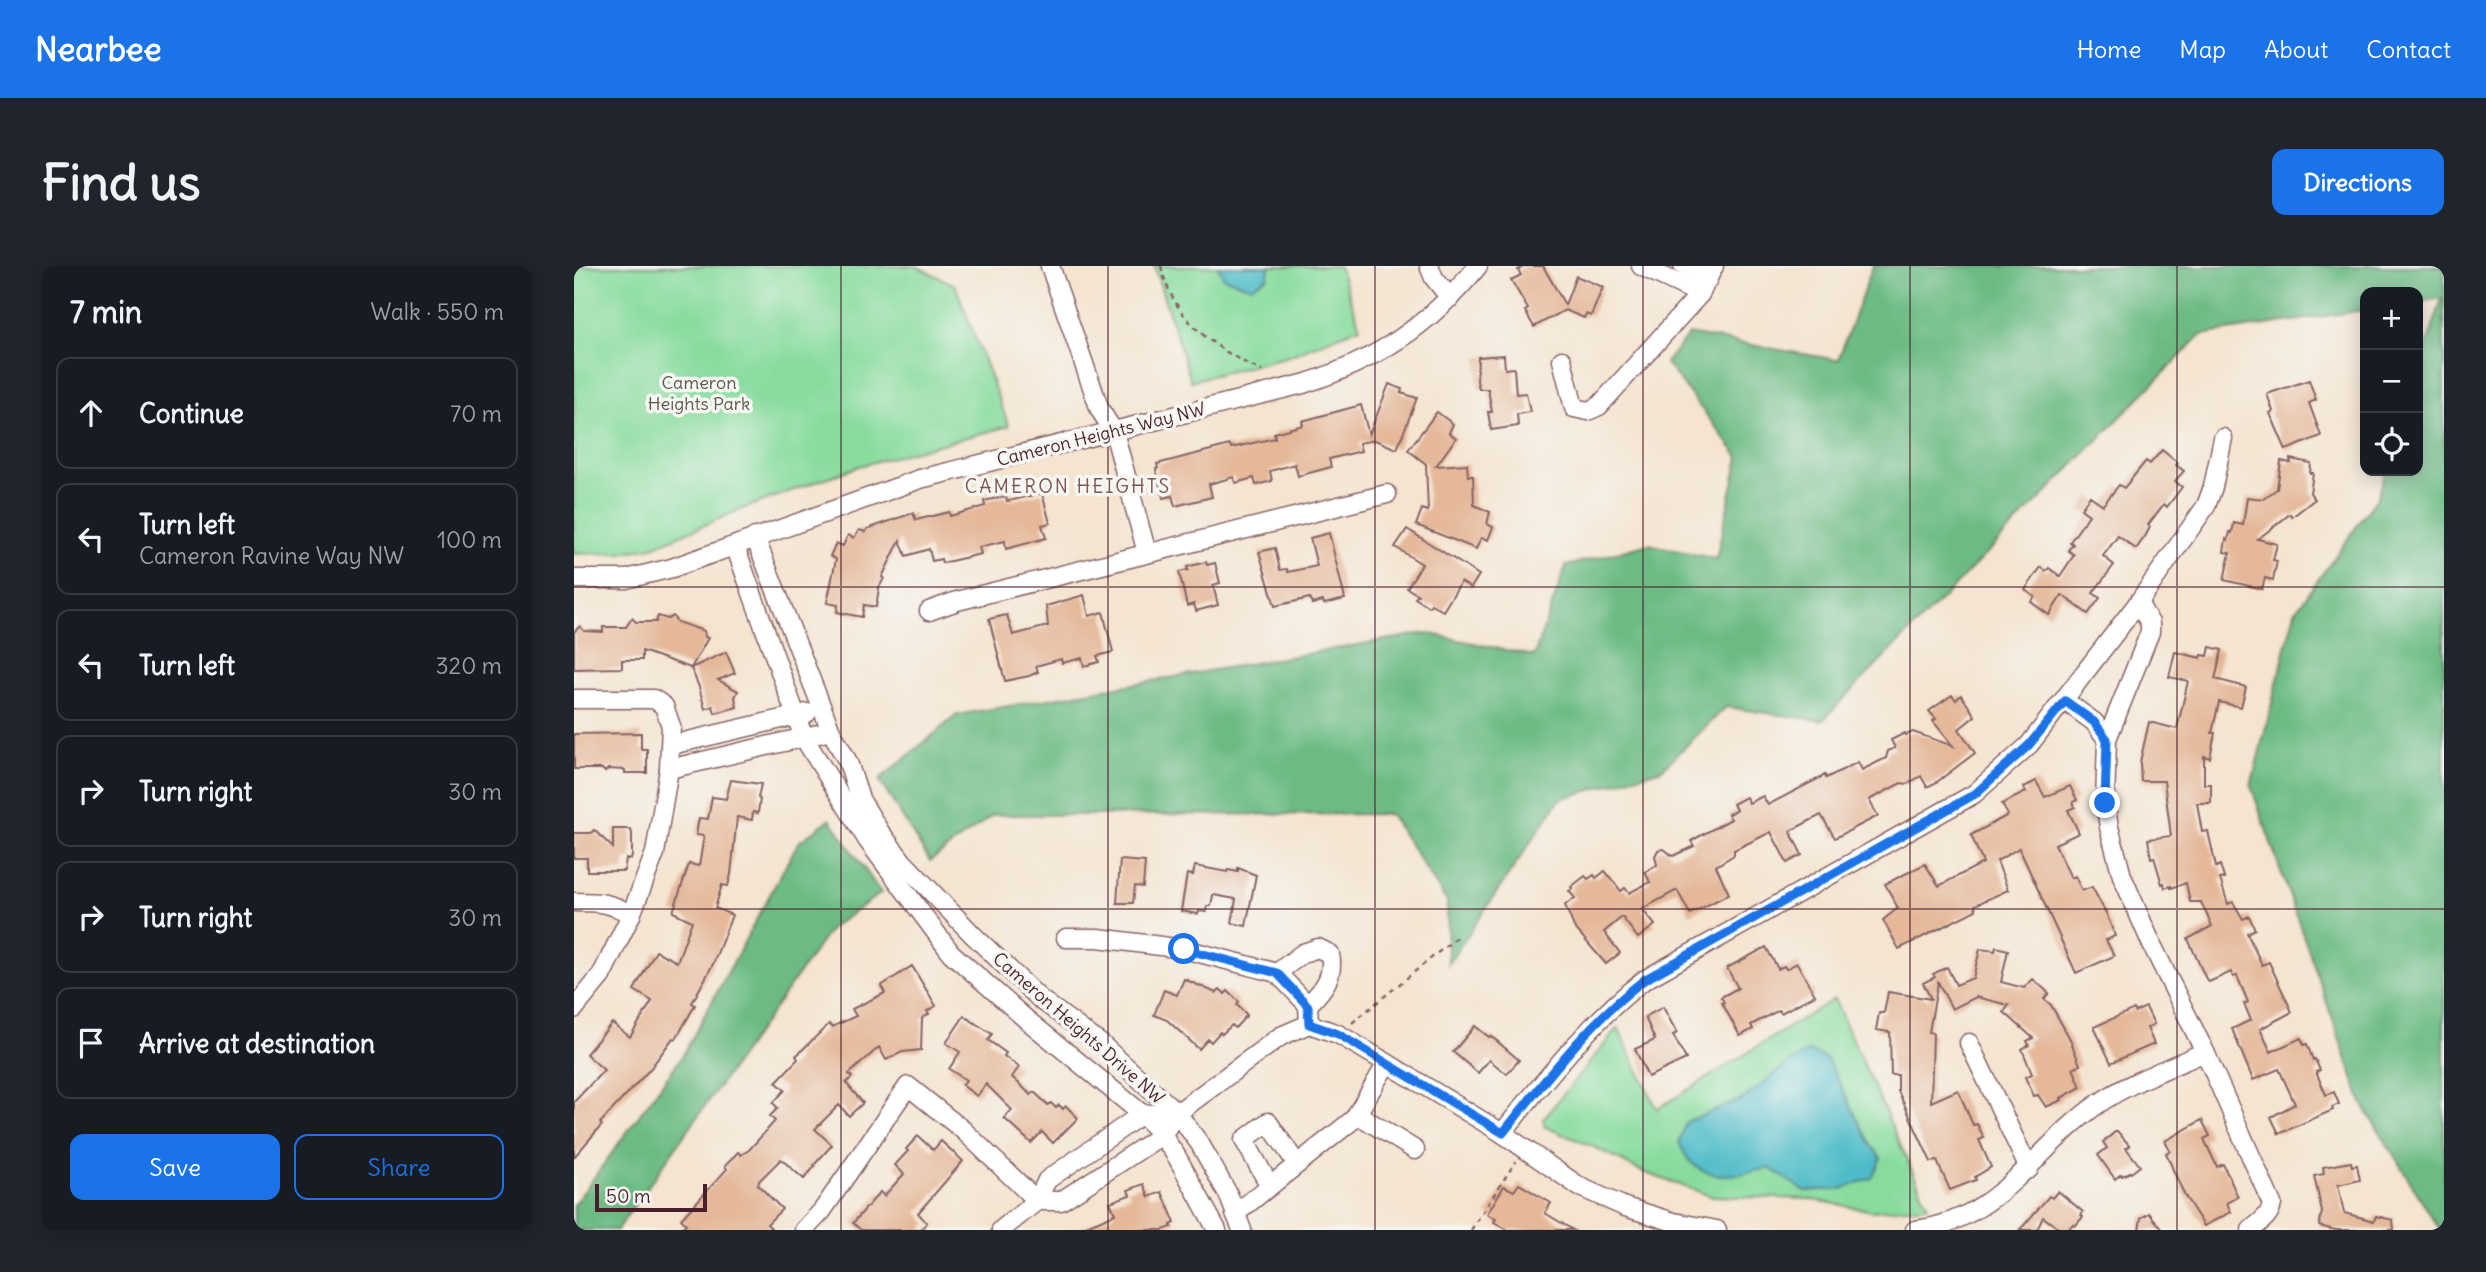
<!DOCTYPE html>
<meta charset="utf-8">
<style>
body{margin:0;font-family:Delius,sans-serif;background:#20242c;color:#f1f3f6}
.controls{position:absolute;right:21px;top:21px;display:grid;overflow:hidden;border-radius:14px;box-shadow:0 4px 18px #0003}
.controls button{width:63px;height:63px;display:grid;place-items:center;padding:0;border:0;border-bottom:2px solid #363941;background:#171b24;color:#f1f3f6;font:35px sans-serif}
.scale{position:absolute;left:21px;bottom:18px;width:112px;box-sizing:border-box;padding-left:7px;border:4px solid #4a1f2b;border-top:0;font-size:19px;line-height:24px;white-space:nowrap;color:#4a1f2b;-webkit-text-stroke:5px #f6f6f2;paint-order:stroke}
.stop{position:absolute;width:21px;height:21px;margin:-16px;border:5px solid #1a73e8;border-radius:50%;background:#fff}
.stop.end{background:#1a73e8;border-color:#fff;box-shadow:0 2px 7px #0008}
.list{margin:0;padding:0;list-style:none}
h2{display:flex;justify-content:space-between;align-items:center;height:91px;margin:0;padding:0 28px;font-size:30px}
h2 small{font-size:23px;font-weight:400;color:#9ea1a6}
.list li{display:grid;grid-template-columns:46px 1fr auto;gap:21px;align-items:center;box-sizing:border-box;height:112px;margin:0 14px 14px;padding:0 14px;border:2px solid #363941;border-radius:14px}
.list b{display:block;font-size:26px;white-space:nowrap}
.list p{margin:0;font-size:23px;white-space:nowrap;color:#9ea1a6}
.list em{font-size:23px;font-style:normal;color:#9ea1a6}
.actions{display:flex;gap:14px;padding:21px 28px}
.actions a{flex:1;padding:16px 0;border:2px solid #1a73e8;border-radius:14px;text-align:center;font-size:24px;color:#1a73e8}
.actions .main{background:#1a73e8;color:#fff}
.icon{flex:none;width:38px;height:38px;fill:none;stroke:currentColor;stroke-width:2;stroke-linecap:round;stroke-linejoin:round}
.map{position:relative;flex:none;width:1870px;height:964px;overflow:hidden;border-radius:14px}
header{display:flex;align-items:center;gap:42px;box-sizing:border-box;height:98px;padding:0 35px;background:#1a73e8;color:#fff}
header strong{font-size:33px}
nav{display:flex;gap:38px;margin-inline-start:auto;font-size:24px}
.intro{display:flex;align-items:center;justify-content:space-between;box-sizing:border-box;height:168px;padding:0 42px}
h1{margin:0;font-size:49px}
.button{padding:18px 32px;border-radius:14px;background:#1a73e8;color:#fff;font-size:24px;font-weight:700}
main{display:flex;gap:42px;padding:0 42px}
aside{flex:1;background:#171b24;border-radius:14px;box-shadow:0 4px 18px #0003}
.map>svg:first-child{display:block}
</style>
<header>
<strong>Nearbee</strong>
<nav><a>Home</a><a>Map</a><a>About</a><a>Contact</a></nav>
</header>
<div class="intro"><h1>Find us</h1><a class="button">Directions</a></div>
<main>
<aside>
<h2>7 min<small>Walk · 550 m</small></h2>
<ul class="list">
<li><svg class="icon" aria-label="ahead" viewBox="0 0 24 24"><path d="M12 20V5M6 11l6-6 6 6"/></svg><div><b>Continue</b></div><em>70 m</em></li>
<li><svg class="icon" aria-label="left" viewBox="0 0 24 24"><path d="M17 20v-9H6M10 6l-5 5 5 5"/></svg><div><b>Turn left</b><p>Cameron Ravine Way NW</p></div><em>100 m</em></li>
<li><svg class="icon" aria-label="left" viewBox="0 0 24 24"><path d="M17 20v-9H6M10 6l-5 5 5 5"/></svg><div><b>Turn left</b></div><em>320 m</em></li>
<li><svg class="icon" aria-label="right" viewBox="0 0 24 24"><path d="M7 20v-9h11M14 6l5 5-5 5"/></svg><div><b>Turn right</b></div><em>30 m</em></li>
<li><svg class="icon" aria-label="right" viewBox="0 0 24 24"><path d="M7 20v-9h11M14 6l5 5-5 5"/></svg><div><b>Turn right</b></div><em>30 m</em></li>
<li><svg class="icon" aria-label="arrive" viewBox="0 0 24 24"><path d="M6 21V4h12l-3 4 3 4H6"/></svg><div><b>Arrive at destination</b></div></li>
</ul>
<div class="actions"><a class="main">Save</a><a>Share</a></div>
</aside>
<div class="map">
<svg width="1870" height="964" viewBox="0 0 1870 964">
<rect width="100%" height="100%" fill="#f6f6f2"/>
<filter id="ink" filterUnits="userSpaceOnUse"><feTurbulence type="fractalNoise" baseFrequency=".0143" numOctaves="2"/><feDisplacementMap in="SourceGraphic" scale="14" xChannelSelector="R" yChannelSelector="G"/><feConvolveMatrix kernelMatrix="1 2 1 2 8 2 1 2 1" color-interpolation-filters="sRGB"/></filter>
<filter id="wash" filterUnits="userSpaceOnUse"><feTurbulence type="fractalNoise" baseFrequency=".00686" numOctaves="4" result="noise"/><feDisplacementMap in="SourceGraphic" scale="28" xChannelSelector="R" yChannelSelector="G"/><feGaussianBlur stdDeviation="1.57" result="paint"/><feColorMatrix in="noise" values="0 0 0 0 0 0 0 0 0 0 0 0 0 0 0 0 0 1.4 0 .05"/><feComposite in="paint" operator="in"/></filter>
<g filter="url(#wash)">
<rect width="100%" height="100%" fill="#f4e4d0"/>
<g fill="#86db9d" stroke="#687d64" stroke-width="2">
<polygon points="0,0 342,0 381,19 435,160 285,200 168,243 79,281 47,287 0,288"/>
<polygon points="580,0 765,0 786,61 715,90 617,115"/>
<polygon points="1260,733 1354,940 1299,945 1235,933 1137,930 1069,906 1020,881 971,861 969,853 1044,762 1083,843"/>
</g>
<g fill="#6cbb84" stroke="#5b6d58" stroke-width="2">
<polygon points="1299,0 1870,0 1870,964 1866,964 1788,837 1677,520 1721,346 1803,232 1812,205 1844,205 1844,108 1868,32 1844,36 1844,26 1791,26 1791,44 1627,69 1248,455 1152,441 1088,503 986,533 874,698 873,636 816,548 419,549 356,595 305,514 383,449 852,367 960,390 992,300 1075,278 1142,293 1165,191 1092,97 1115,68 1264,94"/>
<polygon points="256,553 307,627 257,662 43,964 0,964 0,939 109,789 224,577"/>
</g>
<g fill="#4ebcc8" stroke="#4c6e7a" stroke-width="2">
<polygon points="644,0 695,0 694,11 677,21 650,12"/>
<path d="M1235,785l18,8 44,86 10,13 -9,20 -31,11 -36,2 -36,-23c-25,6 -60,15 -79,-7 -5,-5 -8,-13 -11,-19l7,-20 57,-23 41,-33z"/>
</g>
<g id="blocks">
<g fill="#e5b899">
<polygon points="951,0 969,0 991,39 1002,10 1029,21 1017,50 1012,48 1010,52 991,44 960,61 951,45 954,43 937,14 947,9 944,4"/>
<polygon points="930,89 931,103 940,102 942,128 952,127 956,146 943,148 944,160 917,164 914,146 918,146 914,123 905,123 903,115 904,91"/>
<polygon points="1735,114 1742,134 1735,137 1747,170 1712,184 1696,147 1699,145 1693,128"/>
<polygon points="815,118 828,123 827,127 843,132 823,183 801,174 785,177 787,185 755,193 757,201 724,210 721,198 696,205 698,215 682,219 680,212 661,217 660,211 635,218 638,231 601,240 598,230 589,232 582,203 584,202 583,198 656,179 657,182 701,172 700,167 729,159 728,155 787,139 795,169"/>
<polygon points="863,146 879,158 875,167 882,172 862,200 893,198 894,210 899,210 900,239 916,246 913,258 919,261 914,274 907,272 902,283 842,259 848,243 854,245 852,198 834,184"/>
<polygon points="1588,184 1604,197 1602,199 1610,205 1601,215 1608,221 1593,241 1590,238 1574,259 1576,261 1572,269 1562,283 1544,270 1529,290 1540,299 1519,327 1526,332 1514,348 1488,329 1475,349 1457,336 1461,331 1451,324 1467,301 1472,305 1475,302 1486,310 1500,289 1494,284 1499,278 1496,276 1515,249 1507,243 1516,230 1529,239 1545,219 1550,222 1572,195 1576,198"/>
<polygon points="1716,193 1737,197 1736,207 1739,207 1736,227 1741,233 1718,251 1716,248 1684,273 1703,278 1699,294 1703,295 1699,314 1691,312 1688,323 1650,314 1656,287 1650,286 1652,273 1654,274 1656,266 1658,267 1660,257 1669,259 1673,231 1689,233 1703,223 1707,195 1717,197"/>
<polygon points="468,227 476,257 468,259 472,272 432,283 431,275 405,281 407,288 368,297 367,293 358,295 355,283 332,290 326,274 308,311 310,312 305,322 302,341 290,339 288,351 263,346 264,339 253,337 262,293 256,290 262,277 269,280 274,269 280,272 285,264 292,266 293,263 339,247 342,254 375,246 376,250 411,240 410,235 432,230 433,235 439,234"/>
<polygon points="833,263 905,309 897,322 887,316 869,345 857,338 855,341 841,332 844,329 833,322 848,298 821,281"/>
<polygon points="755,267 771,333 750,338 749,335 738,338 736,332 701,340 685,286 701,282 706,304 713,303 714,306 743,300 736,272"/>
<polygon points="632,296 633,299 641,297 646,317 639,319 644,339 622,345 620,338 613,340 605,306 614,304 613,301"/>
<polygon points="510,329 515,350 529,346 539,386 523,390 525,396 510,400 508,392 488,397 487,393 462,400 464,406 455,410 431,415 415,353 433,349 439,369 474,360 472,340"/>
<polygon points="84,350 94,353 99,350 103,356 130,365 131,371 134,372 117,402 152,386 161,407 144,414 164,425 161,431 163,441 141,447 139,440 131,443 125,421 117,402 68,385 68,394 48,394 48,402 0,403 0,366 6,360 10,365 29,366 29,361 52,361 58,352 62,356 82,356"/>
<polygon points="1636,381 1648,384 1641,413 1672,421 1667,441 1645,436 1638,467 1641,467 1636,492 1630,490 1630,518 1637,518 1637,537 1623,537 1628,566 1634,565 1642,601 1646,599 1650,612 1646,613 1654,638 1659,636 1669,653 1675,650 1681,663 1673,667 1688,699 1695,696 1718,746 1686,763 1697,786 1727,772 1730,779 1733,778 1739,794 1741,793 1746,804 1742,806 1752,829 1760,826 1765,838 1758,841 1759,844 1705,868 1697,851 1721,838 1705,803 1679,814 1658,763 1677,754 1670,738 1674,736 1663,710 1659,711 1657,706 1635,716 1632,713 1614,673 1638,660 1627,636 1616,636 1612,617 1597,622 1597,620 1591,622 1590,617 1588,618 1580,591 1577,592 1574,573 1597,570 1590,515 1567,515 1566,496 1575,456 1603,463 1614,415 1595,411 1601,386 1627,392 1628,389 1634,390"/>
<polygon points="1378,429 1382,434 1387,429 1401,450 1385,463 1401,487 1363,516 1353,521 1347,510 1333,518 1327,517 1295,534 1304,550 1261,572 1247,549 1216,565 1228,589 1213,597 1197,566 1160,584 1160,589 1142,600 1155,628 1116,648 1103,624 1068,643 1081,659 1064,672 1048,651 1030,666 1046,687 1032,698 1000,661 991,639 1001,632 995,625 999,623 997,621 1011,610 1014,613 1020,609 1022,612 1031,605 1047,625 1051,622 1055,627 1076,616 1071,606 1083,599 1081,590 1084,584 1090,583 1099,590 1120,580 1117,575 1157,553 1154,548 1162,544 1159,538 1172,531 1175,537 1189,530 1194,539 1251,509 1252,512 1284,496 1288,504 1312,492 1314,485 1321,482 1317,474 1331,467 1332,469 1339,466 1379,480 1359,455 1362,453 1355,445"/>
<polygon points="67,467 67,483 73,483 73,507 51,507 51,504 34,503 31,506 28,503 0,503 0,468"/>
<polygon points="157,514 187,518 184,532 186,533 184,547 179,546 178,554 163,551 157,608 154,620 148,619 141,642 158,649 139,698 118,737 121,739 102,773 99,772 76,803 28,855 26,857 28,859 0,891 0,836 30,804 12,788 38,757 56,771 78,735 60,724 82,685 103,696 118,655 99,646 115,598 125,600 130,570 122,569 125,552 134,553 138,531 152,533"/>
<polygon points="1462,515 1471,531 1496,520 1503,534 1499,536 1501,541 1494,544 1505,567 1481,578 1497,612 1501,610 1508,625 1518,621 1532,647 1541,670 1532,674 1540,690 1502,707 1445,582 1423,595 1434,624 1401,639 1402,644 1325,683 1309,654 1324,642 1311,618 1351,598 1365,620 1409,597 1397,569 1434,549 1428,538 1452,526 1450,521"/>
<polygon points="39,563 56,563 58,567 58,590 57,593 52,593 50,605 13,605 13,592 0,592 0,567 17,567 20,564 39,582"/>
<polygon points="546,594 571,596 569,621 561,620 559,637 543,637"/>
<polygon points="621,600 653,606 654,604 664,606 664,602 682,609 672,660 658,657 662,633 639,629 637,640 633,640 632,646 625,645 624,648 607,645 613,608 619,609"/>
<polygon points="1192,681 1204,703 1210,700 1212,703 1223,697 1241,729 1207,747 1205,744 1177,759 1179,763 1166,770 1148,737 1150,736 1147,731 1164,722 1153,702"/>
<polygon points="1422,681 1434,684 1427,716 1450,722 1459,713 1475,727 1470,733 1477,739 1495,771 1506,799 1499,802 1507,821 1487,832 1488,834 1472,841 1464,829 1460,830 1451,811 1458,808 1448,783 1455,779 1453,775 1459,772 1430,746 1435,739 1402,731 1378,743 1364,716 1355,766 1359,767 1357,836 1384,824 1399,859 1403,858 1410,872 1405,874 1417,901 1401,911 1402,914 1376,924 1363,895 1357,896 1324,825 1324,809 1317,809 1316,766 1302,764 1305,747 1310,747 1314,726 1357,733 1349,717 1361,711 1359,708 1373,701 1382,719 1399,712 1406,683 1421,685"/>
<polygon points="338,700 362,740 353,745 355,748 348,752 347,784 328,786 312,794 305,781 275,808 278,811 272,817 289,837 275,850 265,839 241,863 258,879 240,899 241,900 230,913 207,893 185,915 184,919 208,943 193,958 199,964 106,964 112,958 107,953 153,903 151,900 164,886 167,889 175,884 201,855 196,850 204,842 199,837 211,824 202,816 224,793 222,790 255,758 258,761 282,750 278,743 311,727 307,720"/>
<polygon points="610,713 642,727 646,723 651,728 654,725 665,736 663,739 673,749 661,762 658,759 648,768 646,766 637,776 634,773 625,783 593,754 580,749 590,724 603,729"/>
<polygon points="1089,741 1103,767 1099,769 1112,793 1074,811 1061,783 1081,774 1071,751"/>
<polygon points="1572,741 1580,758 1573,762 1580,778 1537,797 1520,761 1560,743 1561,746"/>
<polygon points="390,750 418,768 414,774 432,787 430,790 445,801 438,811 457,829 460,826 474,839 477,837 482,842 485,839 489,843 492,840 504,852 479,877 468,866 457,877 430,852 438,844 412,818 403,830 388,819 392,814 375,803 386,786 372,777"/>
<polygon points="901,760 915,771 917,770 945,794 933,808 915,794 904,807 879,786"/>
<polygon points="1628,854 1636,870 1630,873 1643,901 1649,898 1664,931 1653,937 1657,946 1630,960 1611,930 1600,906 1592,887 1596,885 1591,875"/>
<polygon points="1541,866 1544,866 1556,880 1552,882 1566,900 1557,907 1556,906 1548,910 1547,908 1541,913 1524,889 1533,882 1529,876"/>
<polygon points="344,870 359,884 367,875 389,895 344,947 353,957 346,964 287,964 279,957 306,926 310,930 330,908 321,899 334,885 332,883"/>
<polygon points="1777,896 1778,900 1783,899 1786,914 1764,919 1770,947 1800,955 1802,950 1819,954 1820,964 1761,964 1745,960 1748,946 1740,910 1750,908 1749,901"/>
<polygon points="570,918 575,931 588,926 601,957 597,959 598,961 589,964 503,964 541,948 536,936 556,929 554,924"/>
<polygon points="945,918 977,937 971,947 999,964 934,964 920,956 922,953 913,948 930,920 940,925"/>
<polygon points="1484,925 1509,946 1507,949 1509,951 1501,960 1499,958 1494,964 1487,964 1469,951 1463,964 1446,964 1475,930 1478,932"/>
<polygon points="1575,947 1589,964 1565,964 1567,952"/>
</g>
</g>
</g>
<g filter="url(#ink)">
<use href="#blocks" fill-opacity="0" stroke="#866465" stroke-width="2"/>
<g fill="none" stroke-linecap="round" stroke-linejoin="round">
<defs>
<g id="minor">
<polyline points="476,0 526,144 540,166 573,287"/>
<polyline points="855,0 860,12 876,32"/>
<polyline points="1067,0 1126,28"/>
<polyline points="1109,0 1134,13"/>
<polyline points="988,94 1000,142 1014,145 1025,140 1126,28 1140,0"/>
<polyline points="181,271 257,465 274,496 286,533 306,566 329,596 398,668 466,733 527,778 603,847 626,878 654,928 668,964"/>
<polyline points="161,280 230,472 294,575 377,687 453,754 568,848 588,869 603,891 643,964"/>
<path d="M0,313h52l46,-11 248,-89 383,-95c73,-23 126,-58 175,-118"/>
<path d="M1564,337l12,20v9l-43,107 -2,64 4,24 13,49 30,69 53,107 67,152c-2,12 -12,18 -21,26"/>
<polyline points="355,345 383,335 813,228"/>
<polyline points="0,433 80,433 90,440 97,460 95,503 81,587 57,649 27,710 0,743"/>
<polyline points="1491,435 1520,456 1533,473"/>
<polyline points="97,479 233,447"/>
<polyline points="95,503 257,465"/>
<path d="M0,636c22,0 38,0 57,13"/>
<polyline points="492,672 524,672 610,683 703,707 734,739 735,758"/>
<path d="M703,707l26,-20 15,-5 12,6c5,22 -7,36 -22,51"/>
<polyline points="1395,777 1455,903"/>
<polyline points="783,848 841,884"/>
<path d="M928,867c44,-54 87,-110 142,-153l330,-186 55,-49 109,-142 68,-97 7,-19 10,-49"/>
<polyline points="696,920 670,874 694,856 723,898"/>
<polyline points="661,948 780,853 813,797"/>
<polyline points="230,964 248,945 334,820 389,864 463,935 487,935 588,869 603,847 707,770 735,758 764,768 813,797 928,867 1006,921 1051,941 1100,956 1143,964"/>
<polyline points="427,964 463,935 473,914 568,848 603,847"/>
<path d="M1341,964c84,-9 121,-83 183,-126 32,-22 71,-36 107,-52"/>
</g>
</defs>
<use href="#minor" stroke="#866465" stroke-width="21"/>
<g stroke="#866465" stroke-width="2.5" stroke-dasharray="5 5" stroke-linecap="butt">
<path d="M587,0c12,54 54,83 101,105"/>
<polyline points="778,757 883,671"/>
<polyline points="897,964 942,895"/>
</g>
<use href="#minor" stroke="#fff" stroke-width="18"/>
</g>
</g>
<g fill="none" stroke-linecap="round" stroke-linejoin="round" filter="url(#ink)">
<path stroke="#1a73e8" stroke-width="9" d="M610,683l93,24 31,33 1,18 29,10 165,99c43,-54 86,-111 141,-153l331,-186 54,-49 36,-44 29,21 13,17 -2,64"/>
</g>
<path fill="none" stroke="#4a1f2b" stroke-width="2" stroke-opacity="0.55" d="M267,0v964M534,0v964M801,0v964M1069,0v964M1336,0v964M1603,0v964M0,321h1870M0,643h1870"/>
<g text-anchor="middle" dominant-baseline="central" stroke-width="7" stroke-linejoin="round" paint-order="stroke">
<g font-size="18" fill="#5c574d" stroke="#f6f6f2">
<text x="125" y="116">Cameron<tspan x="125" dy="21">Heights Park</tspan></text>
</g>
<g font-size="18" fill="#4a1f2b" stroke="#f6f6f2">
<text transform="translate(527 168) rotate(-14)">Cameron Heights Way NW</text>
<text transform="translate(505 762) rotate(41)">Cameron Heights Drive NW</text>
</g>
<g font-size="19" letter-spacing="2" fill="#805552" stroke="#f6f6f2">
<text x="494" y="220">CAMERON HEIGHTS</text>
</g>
</g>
</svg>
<div class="controls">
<button>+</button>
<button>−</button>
<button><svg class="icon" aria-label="locate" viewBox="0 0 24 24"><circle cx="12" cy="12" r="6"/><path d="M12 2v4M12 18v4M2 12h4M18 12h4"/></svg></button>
</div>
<div class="scale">50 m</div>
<div class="stop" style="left:610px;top:683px"></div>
<div class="stop end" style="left:1531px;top:537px"></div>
</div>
</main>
